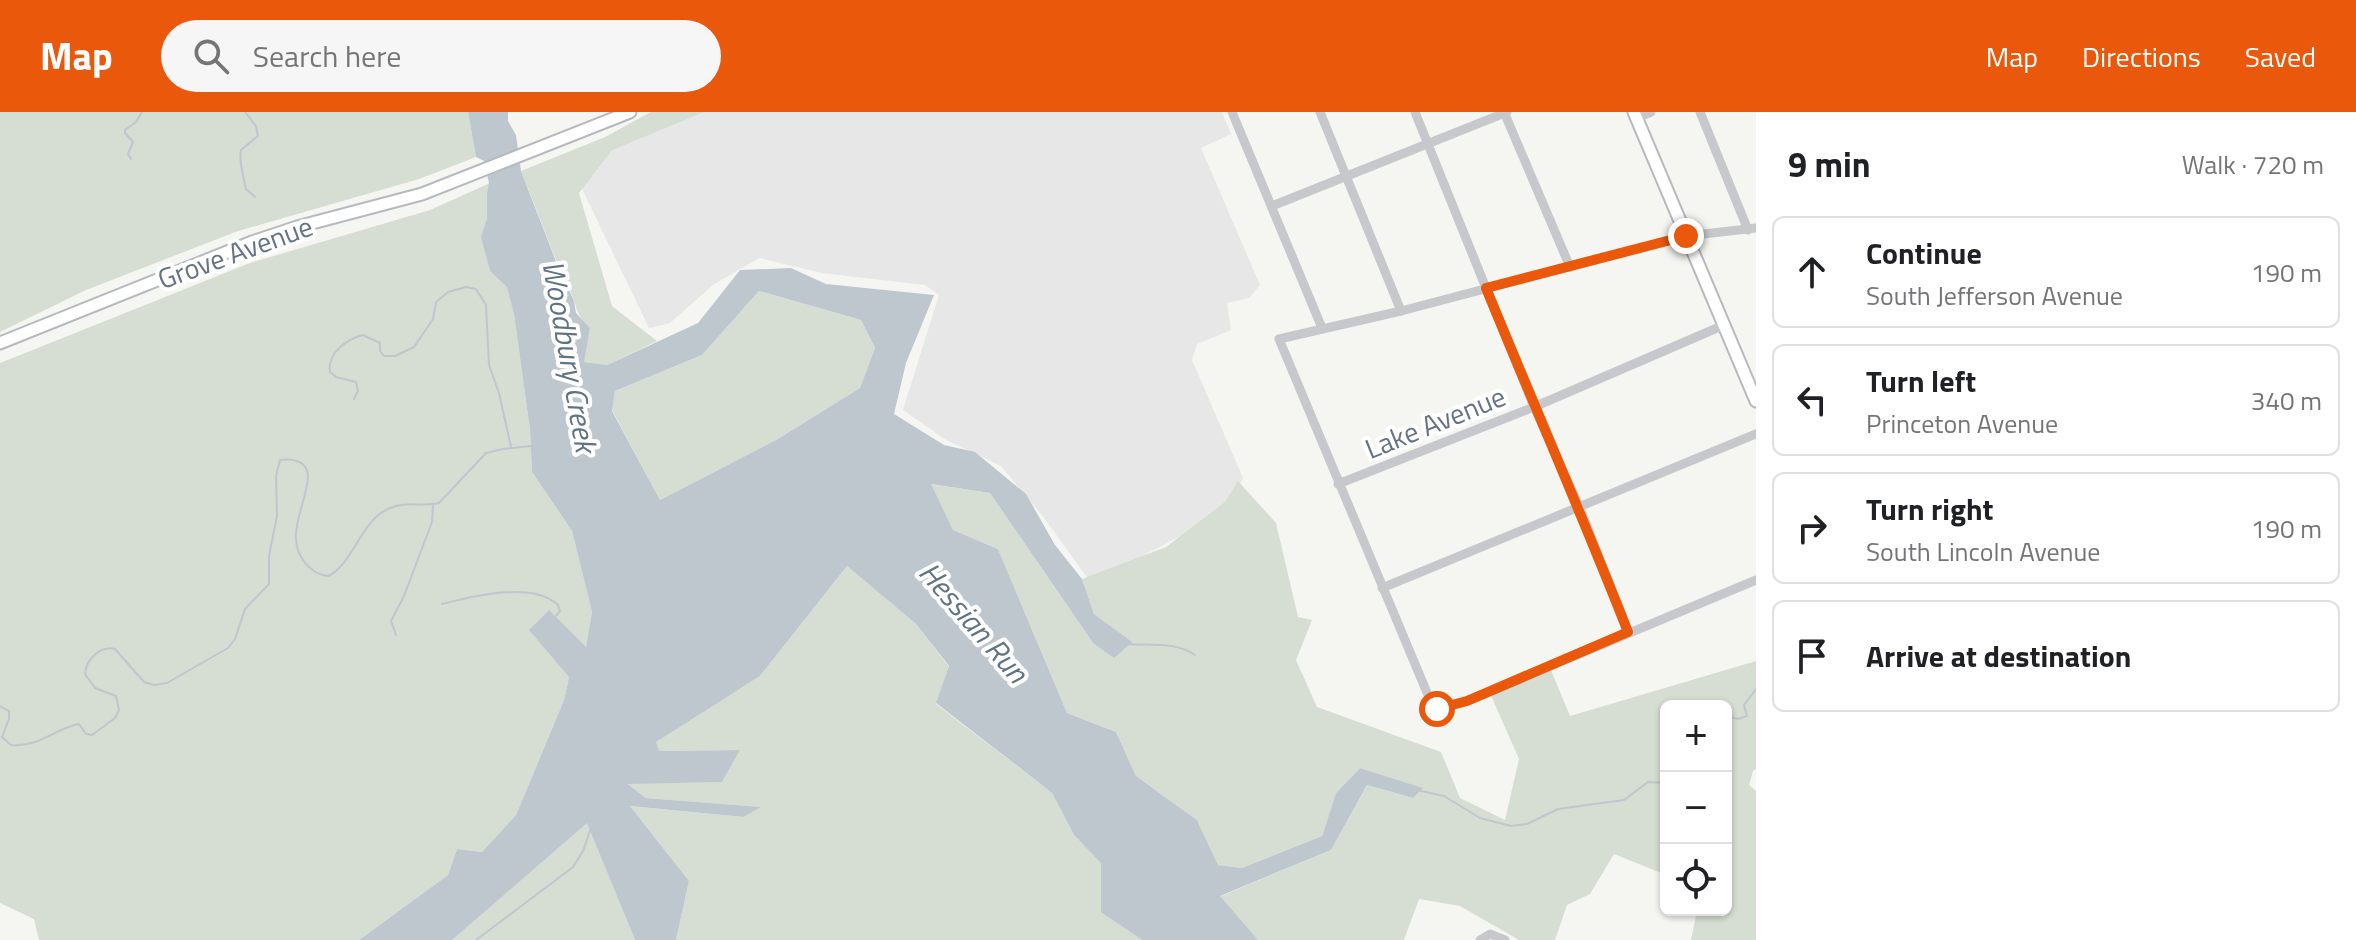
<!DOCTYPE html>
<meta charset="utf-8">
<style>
body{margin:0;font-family:"Titillium Web",sans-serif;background:#f6f6f6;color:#202124}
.controls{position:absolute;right:24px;bottom:24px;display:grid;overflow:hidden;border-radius:12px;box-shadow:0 2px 6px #0004}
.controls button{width:72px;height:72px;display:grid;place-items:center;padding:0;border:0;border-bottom:2px solid #e0e0e0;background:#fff;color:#202124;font:40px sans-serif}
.stop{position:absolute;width:24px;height:24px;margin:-18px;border:6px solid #ea580c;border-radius:50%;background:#fff}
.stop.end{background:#ea580c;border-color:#fff;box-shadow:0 2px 8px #0008}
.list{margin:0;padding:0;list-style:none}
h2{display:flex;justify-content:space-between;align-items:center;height:104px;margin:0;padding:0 32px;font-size:34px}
h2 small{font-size:26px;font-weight:400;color:#757577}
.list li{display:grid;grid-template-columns:52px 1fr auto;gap:24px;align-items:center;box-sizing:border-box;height:112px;margin:0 16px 16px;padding:0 16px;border:2px solid #e0e0e0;border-radius:12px}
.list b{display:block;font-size:30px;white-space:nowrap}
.list p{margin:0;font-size:26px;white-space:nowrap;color:#757577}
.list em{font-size:26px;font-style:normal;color:#757577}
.icon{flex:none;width:44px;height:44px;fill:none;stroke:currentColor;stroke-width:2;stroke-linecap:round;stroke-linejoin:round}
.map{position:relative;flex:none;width:1756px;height:828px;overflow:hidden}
header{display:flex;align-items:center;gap:48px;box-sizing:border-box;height:112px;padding:0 40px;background:#ea580c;color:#fff}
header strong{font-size:38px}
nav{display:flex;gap:44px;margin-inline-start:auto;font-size:28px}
.search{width:560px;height:72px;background:#f6f6f6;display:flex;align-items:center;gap:20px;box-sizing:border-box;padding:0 28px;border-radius:44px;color:#757577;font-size:30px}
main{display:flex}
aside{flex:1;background:#fff}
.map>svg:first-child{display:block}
</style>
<header>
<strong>Map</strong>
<div class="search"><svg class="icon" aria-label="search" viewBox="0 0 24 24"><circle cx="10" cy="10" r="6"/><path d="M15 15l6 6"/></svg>Search here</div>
<nav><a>Map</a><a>Directions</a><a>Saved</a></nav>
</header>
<main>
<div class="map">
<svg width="1756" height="828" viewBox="0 0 1756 828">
<rect width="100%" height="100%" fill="#f5f6f2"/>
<polygon fill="#e6e7e6" points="681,0 1222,0 1231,22 1201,36 1260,173 1249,186 1227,191 1231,218 1197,232 1192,248 1243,366 1226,400 1091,471 1045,407 1001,354 946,328 903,298 939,183 925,173 822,161 759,146 713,173 670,211 649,216 572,56"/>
<g fill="#d6ddd3">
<polygon points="0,0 468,0 476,45 419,67 238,119 86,178 0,220"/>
<path d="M651,0h53l-92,38 -33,43 33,113 45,35 -50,24 -24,-3 7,-34c-16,-16 -11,-18 -20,-37 -19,-39 -32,-80 -49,-120l84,-34z"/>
<polygon points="490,71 487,81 487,106 482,125 490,159 508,175 514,202 530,318 532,360 572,419 592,500 586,536 569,565 564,588 516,703 482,740 457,737 448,763 359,828 39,828 34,807 0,791 0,251 250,151 430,98"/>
<polygon points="759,179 861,208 875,236 860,276 776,328 660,388 612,298 615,279 702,243"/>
<polygon points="1238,369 1276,411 1298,505 1312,508 1296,548 1317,595 1441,640 1460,686 1505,708 1519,647 1489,579 1548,551 1570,604 1756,549 1756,657 1753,659 1749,673 1756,679 1756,828 1691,828 1697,798 1726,798 1726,594 1666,594 1666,763 1614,742 1590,782 1567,793 1555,828 1519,828 1460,794 1419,787 1404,828 1258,828 1219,785 1331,738 1367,673 1413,686 1422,676 1360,656 1336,681 1322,724 1242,756 1218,753 1197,708 1136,664 1116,620 1067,601 998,437 953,418 930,372 990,381 1093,531 1131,530 1094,502 1082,467 1166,435 1225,390"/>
<polygon points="847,454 916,512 949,555 936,592 1052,681 1074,723 1102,751 1102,800 1142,828 676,828 689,769 630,694 743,705 759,695 646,686 627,671 722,670 739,638 659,639 655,630 760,564"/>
<polygon points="587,710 635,828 452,828"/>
</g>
<path fill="#bfc7ce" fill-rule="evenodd" d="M468,0h40v9l8,14 5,36 36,93 17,37 2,12 14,15 -6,34 23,3 91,-42 42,-53 51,-2 35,16 108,11 -28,68 -12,51 50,31 31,7 51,42 29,51 27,34 12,35 38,28 -18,16 -21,-15 -103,-150 -59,-9 22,46 45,19 69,164 49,19 20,44 61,44 21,45 24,3 80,-32 14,-43 24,-25 63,20 -10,10 -46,-13 -36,65 -111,46 38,44h-116l-41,-28v-49l-27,-28 -22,-42 -116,-90 13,-37 -33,-42 -69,-58 -87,110 -104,66 3,9 81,-1 -18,32 -94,2 18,14 115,9 -18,10 -113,-11 59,75 -13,59h-41l-48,-117 -135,117h-93l89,-65 9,-26 25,3 34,-37 48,-115 5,-23 -40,-47 20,-20 37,37 6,-35 -20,-81 -40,-59 -2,-42 -16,-116 -7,-27 -17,-16 -9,-34 6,-19v-25l2,-10 -5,-22 -8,-4zM759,179l102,29 14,28 -15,40 -84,52 -116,60 -48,-89 3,-20 87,-36z"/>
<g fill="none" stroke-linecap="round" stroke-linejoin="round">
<g stroke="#bfc7ce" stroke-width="2">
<path d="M245,0l11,14 2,10 -17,14c-3,10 3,28 5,39l9,8"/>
<polyline points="131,47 128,42 133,30 125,21 125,18 136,10 142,0"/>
<path d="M354,287l4,-8 -2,-9 -20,-5 -6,-5c-3,-19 17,-33 33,-37l17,8v8l4,5h11l19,-9 19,-28 3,-17 12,-10 18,-5 10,2 10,16 3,60 10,28 12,54"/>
<path d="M442,492c31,-8 91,-23 116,1l2,6 -5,6"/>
<polyline points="396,523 391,509 404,484 432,410 433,394"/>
<path d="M1126,532c23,2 49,-3 69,11"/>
<path d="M0,594l9,5v8l-7,18 9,8c30,2 40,-15 68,-21l7,10 6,1 23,-17 4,-8 -3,-14 -21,-8 -10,-14c1,-14 15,-29 30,-25l29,33 10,3 13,-2 61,-35 7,-9 10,-30 24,-25v-28l8,-40 -1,-40 4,-16c13,-2 28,1 28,17 -2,30 -25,60 -2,87 7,7 12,11 22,12 26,-12 32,-56 62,-68 15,-7 33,-1 49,-5l47,-50 17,-4 28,-3"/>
<polyline points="1726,604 1738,607 1747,604 1744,593 1756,577"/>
<polyline points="1421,679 1444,684 1480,706 1511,714 1527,712 1558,697 1624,688 1648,670 1666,671"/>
<polyline points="476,828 573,755 583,739 591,716"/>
</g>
<defs>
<g id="major">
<polyline points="1634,0 1756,289"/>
<polyline points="0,231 252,130 297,115 422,82 630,0"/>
</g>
</defs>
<use href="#major" stroke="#b6b9be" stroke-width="15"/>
<g stroke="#c6c8cc" stroke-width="9">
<polyline points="1232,0 1322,216"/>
<polyline points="1320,0 1401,199"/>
<polyline points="1415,0 1534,295 1580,396 1628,520"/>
<polyline points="1504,0 1570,155"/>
<polyline points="1700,0 1748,118"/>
<polyline points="1637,6 1651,0"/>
<polyline points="1272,94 1507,0"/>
<polyline points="1756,116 1686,124 1401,199 1279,227 1433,595 1437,597 1467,589 1756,468"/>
<polyline points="1338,372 1534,295 1724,213"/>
<polyline points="1382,476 1756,322"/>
<polyline points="1480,828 1490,822 1505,828"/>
</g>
<use href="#major" stroke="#fff" stroke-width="11"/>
</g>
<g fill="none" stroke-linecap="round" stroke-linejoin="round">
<path stroke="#ea580c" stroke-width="10" d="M1437,597l30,-8 161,-69c-45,-115 -95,-229 -142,-344l200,-52"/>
</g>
<g text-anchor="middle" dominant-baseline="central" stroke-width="8" stroke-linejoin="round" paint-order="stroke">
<g font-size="28" fill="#657284" stroke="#fff">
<text transform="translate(235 140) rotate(-20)">Grove Avenue</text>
<text transform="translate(1435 310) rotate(-22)">Lake Avenue</text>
</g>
<g font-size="30" font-style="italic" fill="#607380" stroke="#fff">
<text transform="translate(570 244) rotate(80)">Woodbury Creek</text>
<text transform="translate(974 510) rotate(49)">Hessian Run</text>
</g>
</g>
</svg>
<div class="controls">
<button>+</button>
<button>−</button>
<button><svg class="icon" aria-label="locate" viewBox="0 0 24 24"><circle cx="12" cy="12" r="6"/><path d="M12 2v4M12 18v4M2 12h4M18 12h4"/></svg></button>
</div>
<div class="stop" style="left:1437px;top:597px"></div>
<div class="stop end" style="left:1686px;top:124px"></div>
</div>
<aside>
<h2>9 min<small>Walk · 720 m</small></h2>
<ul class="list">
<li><svg class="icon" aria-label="ahead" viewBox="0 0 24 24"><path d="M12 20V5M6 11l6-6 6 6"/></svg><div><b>Continue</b><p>South Jefferson Avenue</p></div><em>190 m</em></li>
<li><svg class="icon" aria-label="left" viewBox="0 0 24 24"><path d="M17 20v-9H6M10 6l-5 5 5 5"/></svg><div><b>Turn left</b><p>Princeton Avenue</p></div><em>340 m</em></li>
<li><svg class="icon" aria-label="right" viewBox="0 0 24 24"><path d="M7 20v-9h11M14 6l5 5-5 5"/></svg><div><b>Turn right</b><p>South Lincoln Avenue</p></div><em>190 m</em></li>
<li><svg class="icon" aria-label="arrive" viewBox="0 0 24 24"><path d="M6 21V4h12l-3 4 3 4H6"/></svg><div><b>Arrive at destination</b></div></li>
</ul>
</aside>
</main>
